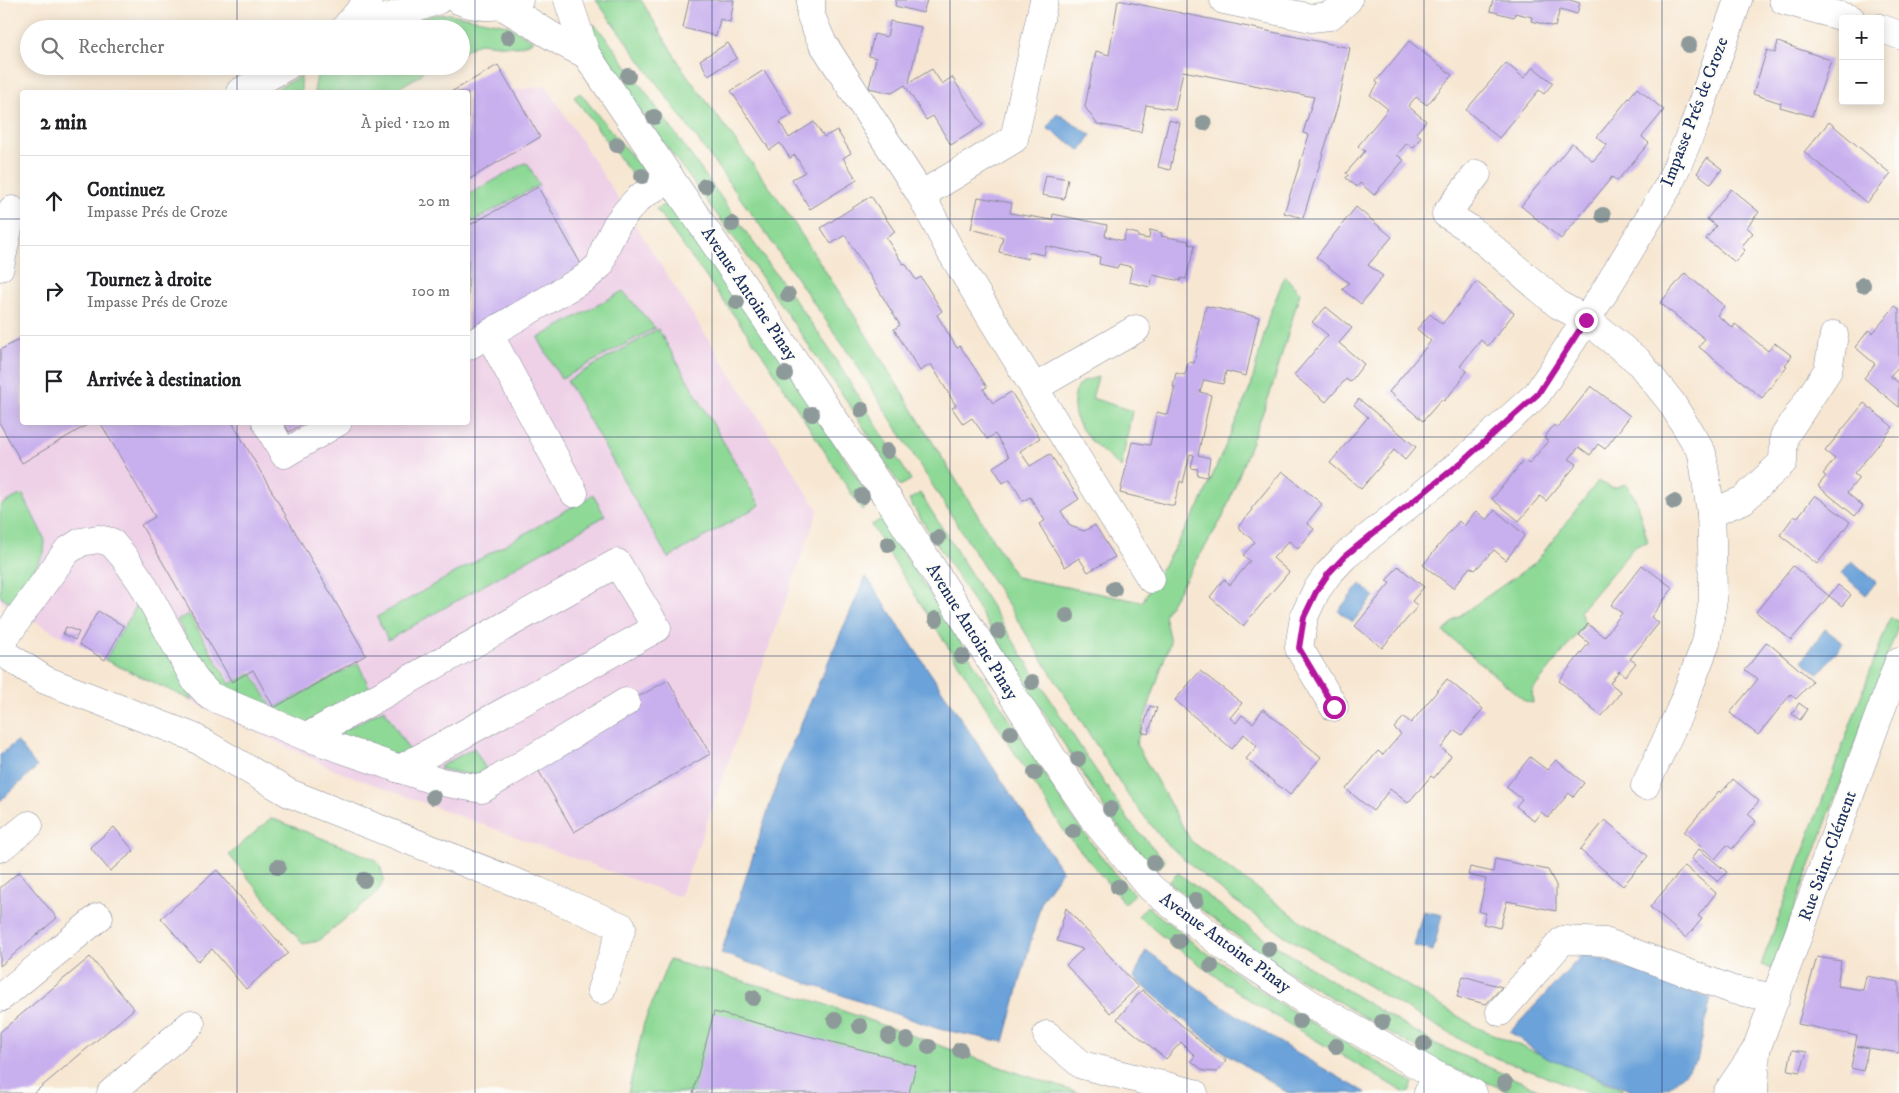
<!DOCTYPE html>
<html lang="fr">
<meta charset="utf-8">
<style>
body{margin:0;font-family:"IM FELL DW Pica",serif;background:#f6f6f6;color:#202124}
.controls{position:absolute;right:15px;top:15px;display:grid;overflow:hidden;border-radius:5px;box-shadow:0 2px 12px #0003}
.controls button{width:45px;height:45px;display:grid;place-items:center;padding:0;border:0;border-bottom:1px solid #e0e0e0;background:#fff;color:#202124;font:25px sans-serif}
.stop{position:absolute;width:15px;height:15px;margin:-11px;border:4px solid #b5179e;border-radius:50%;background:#fff}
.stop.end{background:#b5179e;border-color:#fff;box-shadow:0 1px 5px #0008}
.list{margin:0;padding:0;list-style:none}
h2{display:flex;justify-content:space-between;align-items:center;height:65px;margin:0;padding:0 20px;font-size:21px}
h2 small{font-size:16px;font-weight:400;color:#757577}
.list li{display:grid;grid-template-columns:32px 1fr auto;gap:15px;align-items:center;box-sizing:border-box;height:90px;padding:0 20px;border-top:1px solid #e0e0e0}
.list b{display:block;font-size:19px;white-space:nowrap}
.list p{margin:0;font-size:16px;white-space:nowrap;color:#757577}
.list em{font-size:16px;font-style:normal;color:#757577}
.icon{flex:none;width:28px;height:28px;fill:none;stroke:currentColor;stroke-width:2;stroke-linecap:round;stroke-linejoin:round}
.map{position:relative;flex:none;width:1899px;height:1093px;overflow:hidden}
.search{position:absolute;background:#fff;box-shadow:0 2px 12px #0003;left:20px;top:20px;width:450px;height:55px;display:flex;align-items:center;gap:12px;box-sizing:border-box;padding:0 18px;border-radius:28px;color:#757577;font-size:19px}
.panel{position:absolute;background:#fff;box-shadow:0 2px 12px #0003;left:20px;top:90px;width:450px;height:335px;border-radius:5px}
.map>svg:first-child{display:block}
</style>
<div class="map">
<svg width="1899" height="1093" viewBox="0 0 1899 1093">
<rect width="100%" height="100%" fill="#fdfcf7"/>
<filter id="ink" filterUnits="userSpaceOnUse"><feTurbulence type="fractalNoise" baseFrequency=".02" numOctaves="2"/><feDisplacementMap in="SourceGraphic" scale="10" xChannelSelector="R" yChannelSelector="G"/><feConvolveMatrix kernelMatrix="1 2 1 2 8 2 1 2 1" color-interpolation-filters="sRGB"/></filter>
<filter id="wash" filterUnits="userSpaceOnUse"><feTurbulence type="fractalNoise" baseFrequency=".0096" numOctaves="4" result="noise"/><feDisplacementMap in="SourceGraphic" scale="20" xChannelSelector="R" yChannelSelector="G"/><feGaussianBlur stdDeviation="1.12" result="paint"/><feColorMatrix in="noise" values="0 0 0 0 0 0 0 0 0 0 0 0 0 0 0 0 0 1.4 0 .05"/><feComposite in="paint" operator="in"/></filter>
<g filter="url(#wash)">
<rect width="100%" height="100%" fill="#f7e7d2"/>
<polygon fill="#eed0e7" points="498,65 513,90 546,86 818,510 680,897 337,771 105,660 79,644 60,636 0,600 0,350 22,337 22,422 468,422 468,92 451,92"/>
<g fill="#8ed996" stroke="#54847a">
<polygon points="596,0 641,0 684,71 779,200 854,315 1016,577 1142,602 1200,505 1251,386 1269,315 1285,276 1300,293 1271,391 1223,517 1164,615 1170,642 1136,744 1191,841 1301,921 1476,1027 1622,1089 1621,1093 1588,1093 1484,1053 1388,998 1285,936 1231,898 1199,872 1163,840 1129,797 858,367 762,228"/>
<polygon points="450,14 507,25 534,41 518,47 479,43 461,53 461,29 419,29 414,20 433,15"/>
<polygon points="594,24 611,44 822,338 911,480 900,486 849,404 743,250 625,90 594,35 590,27"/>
<polygon points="326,66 421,66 423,69 421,75 391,92 314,92 317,75"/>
<polygon points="301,76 301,92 286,92 286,90 281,92 270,92"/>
<polygon points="580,93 652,181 642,188 574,97"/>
<polygon points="525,163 528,164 539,185 468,224 468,195"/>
<polygon points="669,202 772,345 870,498 873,502 862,510 761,352 656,209"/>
<polygon points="623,291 655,328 561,379 538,338"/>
<polygon points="658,329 760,505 668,558 567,381"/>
<path d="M1098,377l-6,21 40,13 -11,57c-19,-18 -50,-38 -47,-67 2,-20 7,-19 24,-24z"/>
<polygon points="1598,481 1613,488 1626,484 1636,500 1648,542 1636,545 1580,611 1585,624 1532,691 1533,703 1526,702 1444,632 1455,619 1536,562"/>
<polygon points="920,493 1081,748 1130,822 1165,861 1156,871 1111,818 909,500"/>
<polygon points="23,495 45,540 44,553 13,604 0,596 0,505 18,496"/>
<polygon points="593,495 605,516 388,640 377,617"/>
<polygon points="882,519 1070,814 1112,871 1134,894 1125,904 1064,831 871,525"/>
<polygon points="138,603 189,690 193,701 105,660"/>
<polygon points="189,614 230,684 252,673 273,709 358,663 370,689 304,724 214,685 209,680 177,620"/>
<polygon points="1890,618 1899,621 1899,624 1772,969 1761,965"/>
<polygon points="384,709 412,755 404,758 341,737 341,732"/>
<polygon points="474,748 488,773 479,777 440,769 441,766"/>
<polygon points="271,818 372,858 380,865 384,879 378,892 318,941 303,944 229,855"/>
<polygon points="1178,873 1256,933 1359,998 1436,1044 1547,1093 1514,1093 1458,1071 1428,1055 1278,966 1203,911 1169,882"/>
<polygon points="1147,906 1200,948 1271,998 1413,1083 1408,1093 1405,1093 1255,1004 1174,946 1138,916"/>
<polygon points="669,960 818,1002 1000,1067 1079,1093 628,1093 644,1023"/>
</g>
<g fill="#6ba2d9" stroke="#43689c">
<polygon points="1057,113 1091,135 1081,151 1047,128"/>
<polygon points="1852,561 1876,582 1866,595 1841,573"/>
<polygon points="866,576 1062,871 1042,899 1004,1042 939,1029 721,953 784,762"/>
<polygon points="1360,584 1374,596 1353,622 1338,611"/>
<polygon points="1825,629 1843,643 1819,674 1802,661"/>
<polygon points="17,741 37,767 0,801 0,755"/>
<polygon points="1423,911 1442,915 1433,951 1414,946"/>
<polygon points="1146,950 1215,1001 1295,1052 1366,1093 1288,1093 1213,1045 1134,978"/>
<polygon points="1584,953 1711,998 1697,1061 1672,1085 1655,1093 1637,1093 1541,1055 1510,1032"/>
</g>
<g id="blocks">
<g fill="#c8afee">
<polygon points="689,0 734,0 730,22 720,19 716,36 683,28"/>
<polygon points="896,0 927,0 923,13 895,6"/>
<polygon points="1118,0 1350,48 1338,105 1303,218 1284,213 1309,135 1303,133 1314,97 1183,71 1175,110 1146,105 1141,132 1097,124 1085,107 1096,51 1109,55"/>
<polygon points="1493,0 1570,0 1580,3 1577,14 1560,9 1555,27 1531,21 1532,17 1515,13 1514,17 1490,11"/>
<polygon points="890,21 921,27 909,83 932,69 942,84 952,77 983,125 951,145 933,116 926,120 905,85 892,93 869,88 876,58 869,56 874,34 887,37"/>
<polygon points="1409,41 1452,75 1427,105 1416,97 1408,106 1426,121 1416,133 1421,137 1413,148 1407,143 1397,155 1404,160 1374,195 1360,183 1357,187 1346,178 1348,175 1346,173 1365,151 1358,146 1388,109 1370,95 1378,84 1376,81"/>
<polygon points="1778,42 1831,60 1812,116 1780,107 1781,103 1753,94 1767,50 1775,53"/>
<polygon points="728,43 737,58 708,75 700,60"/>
<polygon points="1506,63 1524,78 1533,67 1553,83 1544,94 1539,90 1499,138 1466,110"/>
<polygon points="498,65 540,137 468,180 468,92 451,92"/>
<polygon points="764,70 792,115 780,122 789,138 814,122 824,137 837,130 851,153 843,158 857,180 810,209 792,179 805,172 795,155 790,158 780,143 770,150 731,91"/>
<polygon points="1637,88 1664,110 1642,137 1649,143 1617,181 1612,177 1561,239 1521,206 1572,143 1593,161 1607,145 1597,137"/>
<polygon points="1169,120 1180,123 1170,170 1158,167"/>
<polygon points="1829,122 1891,174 1867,203 1804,152"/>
<polygon points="1707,158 1722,169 1711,184 1697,173"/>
<polygon points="1046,175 1068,179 1064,199 1042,195"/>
<polygon points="538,187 582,266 468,331 468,226"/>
<polygon points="1731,189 1759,212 1747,227 1753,233 1741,247 1745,250 1735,262 1706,239 1716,226 1707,219"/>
<polygon points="871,196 895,232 886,238 903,264 905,263 916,280 921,277 942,311 937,315 957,348 960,346 987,387 983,389 993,403 1011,392 1040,438 1020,451 1030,466 1050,454 1079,499 1061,511 1070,526 1084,531 1095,525 1115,557 1088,572 1079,558 1065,567 1039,524 1045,521 1030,497 1023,501 1010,479 1003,483 993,467 1009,457 995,434 987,439 972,418 963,424 952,408 956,406 931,364 920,371 908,352 894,329 900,325 845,235 831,244 821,228"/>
<polygon points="978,197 1012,203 1010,213 1052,220 1053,214 1107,225 1105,236 1123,241 1126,231 1138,234 1138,237 1149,239 1150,230 1162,233 1161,236 1189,241 1188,244 1195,245 1186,279 1181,278 1180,281 1153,275 1150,287 1129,282 1132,267 1119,264 1117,268 1099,264 1100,257 1046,246 1044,255 1029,252 1028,259 999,252 1003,237 971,229"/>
<polygon points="1356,207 1392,237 1368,265 1383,276 1361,304 1342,289 1349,283 1316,257"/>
<polygon points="1685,273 1724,306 1717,315 1733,328 1735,324 1768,351 1775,343 1792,356 1785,365 1787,366 1762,398 1699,347 1705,339 1660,303"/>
<polygon points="1477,282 1514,313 1488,346 1481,340 1460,366 1467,371 1457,386 1444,401 1442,399 1423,421 1389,392 1431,341 1417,329 1430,314 1442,324"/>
<polygon points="1206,306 1259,317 1246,376 1226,371 1223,384 1204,380 1200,392 1211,395 1198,455 1210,458 1207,477 1197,475 1198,469 1191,468 1194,455 1190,454 1183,483 1180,481 1174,506 1120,493 1132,442 1150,445 1157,412 1168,415 1175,387 1173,387 1176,373 1185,375 1188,362 1194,363"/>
<polygon points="1895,306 1899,309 1899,366 1890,376 1899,383 1899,407 1864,378 1875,364 1855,347 1869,330 1873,333"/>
<polygon points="1326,307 1352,328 1339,343 1364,364 1350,382 1346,379 1326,402 1294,375 1328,335 1312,322"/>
<polygon points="22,338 22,422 92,422 22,463 0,424 0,350"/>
<polygon points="1591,386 1630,416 1605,449 1598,444 1590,455 1579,447 1569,459 1577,464 1546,501 1540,496 1519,521 1492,499 1524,460 1529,464 1548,441 1544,438 1554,425 1558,428"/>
<polygon points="1359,399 1416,447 1405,460 1394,450 1361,489 1330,463 1368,417 1354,405"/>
<polygon points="1864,403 1893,427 1854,474 1859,478 1847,493 1863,506 1855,516 1818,486 1826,476 1823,474 1835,459 1825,451"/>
<polygon points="100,422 232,422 366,655 274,708 253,670 232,682 141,525 155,517"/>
<polygon points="284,422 306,422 289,432"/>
<polygon points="1282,471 1322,504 1307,523 1314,529 1298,549 1289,541 1273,558 1289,572 1243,626 1210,597 1224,579 1230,585 1250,561 1243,555 1255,542 1238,527 1252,511 1251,509"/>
<polygon points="1815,495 1850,522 1817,564 1780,535 1794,516 1797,518"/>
<polygon points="1495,510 1525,535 1506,560 1494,550 1475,570 1470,567 1453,588 1423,565 1459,521 1464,526 1476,511 1487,520"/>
<polygon points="1642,565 1673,588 1651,617 1659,623 1630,659 1636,663 1625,676 1619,671 1610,683 1621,692 1602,716 1559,681 1589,643 1579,635 1588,624 1604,637 1622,613 1611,605"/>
<polygon points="1398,566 1424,587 1412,601 1418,606 1382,648 1355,626 1390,583 1386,581"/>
<polygon points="1793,566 1829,596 1791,640 1756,612"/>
<polygon points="1838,585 1851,595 1842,606 1829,596"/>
<polygon points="98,611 124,626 105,660 79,644"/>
<polygon points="66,627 79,632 75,640 63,634"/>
<polygon points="1767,642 1813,681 1796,699 1791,694 1758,735 1730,713 1758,679 1745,670"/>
<polygon points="1200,671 1242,703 1230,718 1236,723 1242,715 1253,723 1263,709 1321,757 1290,795 1246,759 1257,746 1244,734 1232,749 1175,700"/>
<polygon points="1447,679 1483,709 1462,735 1455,730 1441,748 1451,756 1434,778 1431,776 1408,803 1390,789 1373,811 1346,789 1378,751 1383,755 1401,734 1394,728 1404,717 1411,723"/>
<polygon points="668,680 710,754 574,832 537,768 636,711 631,701"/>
<polygon points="1799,703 1807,709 1800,720 1792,714"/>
<polygon points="1150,706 1157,708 1148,734 1142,732"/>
<polygon points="1530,757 1547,770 1556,760 1584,783 1573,797 1569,793 1548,818 1541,812 1534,821 1516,806 1522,799 1506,787"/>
<polygon points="1733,779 1759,801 1748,814 1756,821 1732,849 1727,845 1715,859 1684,832 1719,791 1721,793"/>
<polygon points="1605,820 1648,856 1623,886 1580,850"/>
<polygon points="114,827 134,851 110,871 90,847"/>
<polygon points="1699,849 1727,872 1718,882 1691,859"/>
<polygon points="1495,859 1548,870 1556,885 1556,911 1507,901 1500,928 1483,924 1486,913 1479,912 1486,879 1468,875 1470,867 1493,872"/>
<polygon points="1685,866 1716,893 1698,916 1702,919 1686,938 1650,907"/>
<polygon points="217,870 288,953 246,989 212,949 198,961 161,918"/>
<polygon points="19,872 57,918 0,966 0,888"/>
<polygon points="1066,908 1138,987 1110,1013 1066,965 1083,949 1057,941"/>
<polygon points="90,957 134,1009 34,1093 0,1093 0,1032"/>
<polygon points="1817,957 1841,961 1837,986 1863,990 1866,976 1899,982 1899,1053 1857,1046 1868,1049 1863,1071 1851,1068 1857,1036 1798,1024"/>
<polygon points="1463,976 1502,987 1486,1004 1457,997"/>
<polygon points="1142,990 1204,1045 1226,1061 1217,1072 1204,1071 1191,1061 1195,1056 1181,1042 1166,1059 1117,1019"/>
<polygon points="714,1012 891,1057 891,1059 916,1066 909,1093 693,1093"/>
<polygon points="1792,1050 1807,1052 1800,1072 1788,1070"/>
</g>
</g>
</g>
<g filter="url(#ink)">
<use href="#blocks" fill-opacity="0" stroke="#898b98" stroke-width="1"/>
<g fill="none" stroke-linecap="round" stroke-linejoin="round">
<defs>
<g id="minor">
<polyline points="811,0 811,16 822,42 921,195 951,252 1151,579"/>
<polyline points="1224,0 1311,18 1330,16 1348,0"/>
<polyline points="1783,0 1851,19"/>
<polyline points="1880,28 1899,35"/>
<polyline points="344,29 369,0"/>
<polyline points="351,29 400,14 438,0"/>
<polyline points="240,92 287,66"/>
<polyline points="1477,174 1446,214 1470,229 1559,305 1587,320 1638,361 1671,402 1702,453 1711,513 1712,541 1713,600 1706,643 1679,713 1645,786"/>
<polyline points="921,195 1014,139 1044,0"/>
<polyline points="0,267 12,210"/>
<polyline points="489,334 574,493"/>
<polyline points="468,346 585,278 600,265 605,248 617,224 627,211 639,198 670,177"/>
<polyline points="1034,388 1136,329"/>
<polyline points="266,422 284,454 338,422"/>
<polyline points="1711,513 1743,500 1783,462 1784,437 1828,370 1834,335"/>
<polyline points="0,645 22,613 67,551 81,542 98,539 111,542 124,557 142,583 195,680 210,696 307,737 400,769 657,628 617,563 307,737"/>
<polyline points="0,651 45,680 193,737 289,793 537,891 622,927 601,990"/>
<polyline points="1334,707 1299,648 1304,617 1316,591 1328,574 1345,556 1463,461 1537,394 1605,291 1669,185 1695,123 1738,0"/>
<polyline points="400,769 436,781 482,789 626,702"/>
<polyline points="0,848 29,825"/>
<polyline points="0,998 99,917"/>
<polyline points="1500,1012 1563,940 1605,942 1733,990 1776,998"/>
<polyline points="1047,1035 1082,1065 1194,1093"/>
<polyline points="111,1093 191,1024"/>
<polyline points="1428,1093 1437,1076"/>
</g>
<g id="major">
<path d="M458,0c21,9 40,8 61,0"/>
<polyline points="568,0 586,54 891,503 1052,757 1095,821 1151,888 1224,946 1309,1003 1437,1076 1473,1093"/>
<path d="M502,6c29,15 54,36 84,48"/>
<polyline points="1727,1093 1756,1050 1899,661"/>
<polyline points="1754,1093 1756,1050"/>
</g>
</defs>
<use href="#minor" stroke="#898b98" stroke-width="29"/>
<use href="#major" stroke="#898b98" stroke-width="29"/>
<use href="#minor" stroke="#fff" stroke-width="28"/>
<use href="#major" stroke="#fff" stroke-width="28"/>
</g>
<g fill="#8e999a">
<circle cx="508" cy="37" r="8"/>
<circle cx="1689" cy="45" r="8"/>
<circle cx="628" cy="76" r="8"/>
<circle cx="654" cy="117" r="8"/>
<circle cx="1204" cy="123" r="8"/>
<circle cx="617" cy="145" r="8"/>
<circle cx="642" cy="176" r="8"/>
<circle cx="705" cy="186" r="8"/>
<circle cx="1603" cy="215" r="8"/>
<circle cx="732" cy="224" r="8"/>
<circle cx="1863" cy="285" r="8"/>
<circle cx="788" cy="295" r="8"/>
<circle cx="737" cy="302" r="8"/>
<circle cx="785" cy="374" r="8"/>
<circle cx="862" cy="410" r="8"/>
<circle cx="812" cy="414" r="8"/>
<circle cx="887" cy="451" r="8"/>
<circle cx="862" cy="496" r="8"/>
<circle cx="1674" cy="502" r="8"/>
<circle cx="938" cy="538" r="8"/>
<circle cx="888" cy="544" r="8"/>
<circle cx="1114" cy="589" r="8"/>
<circle cx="1067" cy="616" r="8"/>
<circle cx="936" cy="619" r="8"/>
<circle cx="998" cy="631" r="8"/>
<circle cx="962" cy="656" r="8"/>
<circle cx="1032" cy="682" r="8"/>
<circle cx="1011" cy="733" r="8"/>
<circle cx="1078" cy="759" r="8"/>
<circle cx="1035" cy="773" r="8"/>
<circle cx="433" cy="797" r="8"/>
<circle cx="1110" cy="809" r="8"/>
<circle cx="1073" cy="831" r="8"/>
<circle cx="1154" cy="863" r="8"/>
<circle cx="278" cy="867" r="8"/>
<circle cx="364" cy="880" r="8"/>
<circle cx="1118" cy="887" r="8"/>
<circle cx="1196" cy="900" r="8"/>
<circle cx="1179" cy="941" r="8"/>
<circle cx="1269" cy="949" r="8"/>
<circle cx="1211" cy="966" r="8"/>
<circle cx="753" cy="998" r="8"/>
<circle cx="835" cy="1020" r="8"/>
<circle cx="1300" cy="1021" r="8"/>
<circle cx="1382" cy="1022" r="8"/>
<circle cx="860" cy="1026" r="8"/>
<circle cx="889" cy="1036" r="8"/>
<circle cx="907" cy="1040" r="8"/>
<circle cx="1424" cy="1044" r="8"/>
<circle cx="1336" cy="1046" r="8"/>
<circle cx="929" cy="1047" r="8"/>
<circle cx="960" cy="1050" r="8"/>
<circle cx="1505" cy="1083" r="8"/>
</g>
</g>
<g fill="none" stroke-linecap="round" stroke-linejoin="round" filter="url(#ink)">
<polyline stroke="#b5179e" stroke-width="6" points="1334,707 1299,648 1304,617 1316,592 1328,574 1345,556 1463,461 1538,394 1586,320"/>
</g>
<path fill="none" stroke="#1b2f5e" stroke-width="1" stroke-opacity="0.55" d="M237,0v29M475,0v1093M712,0v1093M950,0v1093M1187,0v1093M1424,0v1093M1662,0v1093M237,66v26M0,219h22M468,219h1431M237,422v671M0,437h1899M0,656h1899M0,874h1899"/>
<g text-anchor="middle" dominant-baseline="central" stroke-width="4.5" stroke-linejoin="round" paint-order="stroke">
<g font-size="18" fill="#1b2f5e" stroke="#fdfcf7">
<text transform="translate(1695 112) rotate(-69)">Impasse Prés de Croze</text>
<text transform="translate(749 294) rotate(56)">Avenue Antoine Pinay</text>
<text transform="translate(972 632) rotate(58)">Avenue Antoine Pinay</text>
<text transform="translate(1828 856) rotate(-70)">Rue Saint-Clément</text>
<text transform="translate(1225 943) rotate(36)">Avenue Antoine Pinay</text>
</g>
</g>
</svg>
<div class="controls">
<button>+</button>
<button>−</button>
</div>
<div class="stop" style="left:1334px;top:707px"></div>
<div class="stop end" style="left:1586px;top:320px"></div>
<div class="search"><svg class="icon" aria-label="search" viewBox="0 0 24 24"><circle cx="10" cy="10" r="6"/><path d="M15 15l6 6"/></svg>Rechercher</div>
<section class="panel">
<h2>2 min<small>À pied · 120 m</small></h2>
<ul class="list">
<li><svg class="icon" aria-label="ahead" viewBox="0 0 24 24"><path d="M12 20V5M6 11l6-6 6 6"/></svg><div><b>Continuez</b><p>Impasse Prés de Croze</p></div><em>20 m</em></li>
<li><svg class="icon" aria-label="right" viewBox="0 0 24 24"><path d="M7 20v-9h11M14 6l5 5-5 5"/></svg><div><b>Tournez à droite</b><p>Impasse Prés de Croze</p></div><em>100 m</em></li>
<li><svg class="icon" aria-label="arrive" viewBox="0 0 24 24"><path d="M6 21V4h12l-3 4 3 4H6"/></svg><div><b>Arrivée à destination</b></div></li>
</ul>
</section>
</div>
